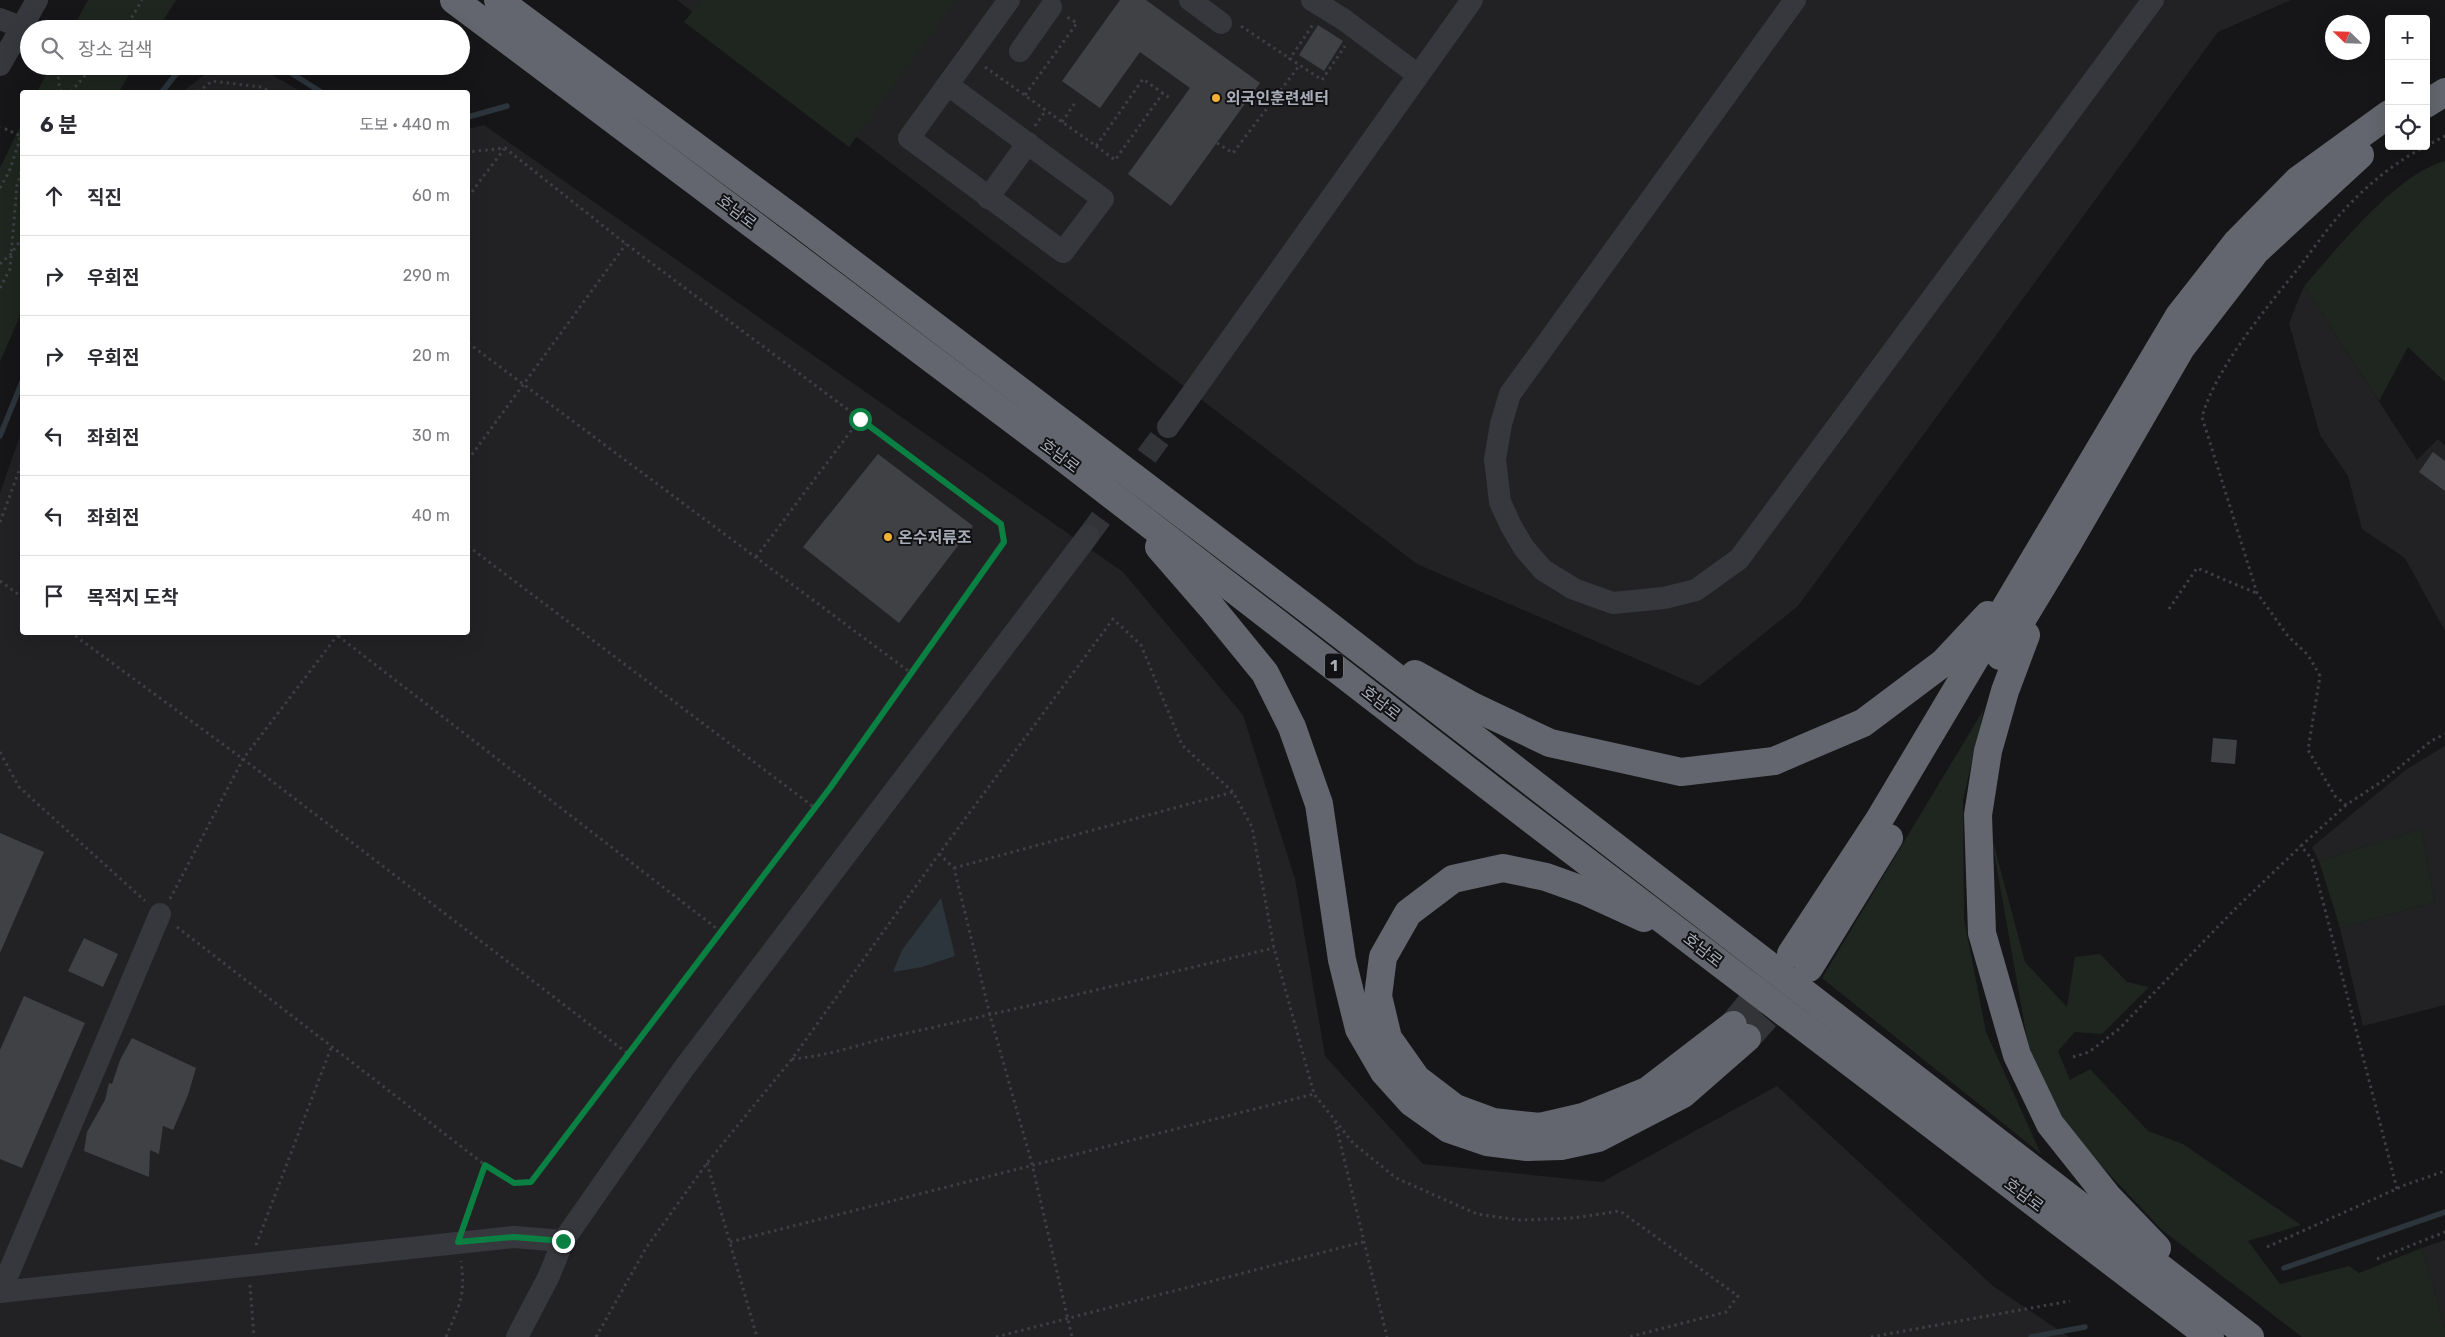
<!DOCTYPE html>
<html lang="ko">
<meta charset="utf-8">
<style>
body{margin:0;font-family:Rubik,"Noto Sans KR",sans-serif;background:#f2f2f3;color:#2b2b33}
.controls{position:absolute;right:15px;top:15px;display:grid;overflow:hidden;border-radius:5px;box-shadow:0 5px 20px #0002}
.controls button{width:45px;height:45px;display:grid;place-items:center;padding:0;border:0;border-bottom:1px solid #e1e1e2;background:#fff;color:#2b2b33;font:25px sans-serif}
.compass{position:absolute;left:2325px;top:15px;width:45px;height:45px;border-radius:50%;background:#fff;box-shadow:0 5px 20px #0002;rotate:293deg}
.stop{position:absolute;width:15px;height:15px;margin:-11px;border:4px solid #0b8043;border-radius:50%;background:#fff}
.stop.end{background:#0b8043;border-color:#fff;box-shadow:0 1px 5px #0008}
.list{margin:0;padding:0;list-style:none}
h2{display:flex;justify-content:space-between;align-items:center;height:65px;margin:0;padding:0 20px;font-size:21px}
h2 small{font-size:16px;font-weight:400;color:#7c7c81}
.list li{display:grid;grid-template-columns:32px 1fr auto;gap:15px;align-items:center;box-sizing:border-box;height:80px;padding:0 20px;border-top:1px solid #e1e1e2}
.list b{display:block;font-size:19px;white-space:nowrap}
.list em{font-size:16px;font-style:normal;color:#7c7c81}
.icon{flex:none;width:28px;height:28px;fill:none;stroke:currentColor;stroke-width:2;stroke-linecap:round;stroke-linejoin:round}
.map{position:relative;flex:none;width:2445px;height:1337px;overflow:hidden}
.search{position:absolute;background:#fff;box-shadow:0 5px 20px #0002;left:20px;top:20px;width:450px;height:55px;display:flex;align-items:center;gap:12px;box-sizing:border-box;padding:0 18px;border-radius:28px;color:#7c7c81;font-size:19px}
.panel{position:absolute;background:#fff;box-shadow:0 5px 20px #0002;left:20px;top:90px;width:450px;height:545px;border-radius:5px}
.map>svg:first-child{display:block}
</style>
<div class="map">
<svg width="2445" height="1337" viewBox="0 0 2445 1337">
<rect width="100%" height="100%" fill="#161618"/>
<g fill="#222225">
<polygon points="677,0 2291,0 2218,32 1798,606 1699,686 1417,564"/>
<polygon points="215,67 265,71 302,92 182,92"/>
<polygon points="484,125 1123,572 1243,715 1295,879 1325,1056 1423,1164 1602,1182 1777,1086 1993,1286 2069,1337 0,1337 0,493 22,430 22,632 468,632 468,129"/>
<polygon points="2304,286 2417,460 2438,439 2445,446 2445,631 2405,558 2362,529 2348,476 2320,435 2289,323"/>
<polygon points="2445,746 2445,1005 2363,1026 2340,928 2435,902 2421,829 2319,861 2312,847 2407,769"/>
<polygon points="2445,1240 2445,1328 2422,1248"/>
</g>
<g fill="#1e261f">
<polygon points="88,0 176,0 158,29 72,29"/>
<polygon points="701,0 956,0 849,147 684,22"/>
<polygon points="50,66 134,66 119,92 37,92"/>
<polygon points="22,122 22,311 0,362 0,168"/>
<path d="M2445,161v221l-37,-35 -29,54 -75,-115c34,-38 92,-112 141,-125z"/>
<polygon points="1984,709 1963,800 1964,919 1986,1032 2041,1154 1822,978"/>
<polygon points="2421,829 2435,902 2340,928 2319,861"/>
<polygon points="1990,830 2025,962 2067,1007 2075,957 2100,954 2127,982 2149,987 2102,1034 2075,1032 2058,1051 2070,1080 2090,1069 2148,1131 2183,1144 2301,1225 2248,1241 2280,1284 2349,1266 2359,1273 2422,1248 2445,1328 2445,1337 2302,1337 2162,1230 2077,1140 2033,1072"/>
</g>
<polygon fill="#2c353c" points="941,898 955,956 922,967 893,972 902,950"/>
<g fill="none" stroke-linecap="round" stroke-linejoin="round">
<g stroke="#2c353c" stroke-width="5.5">
<polyline points="280,66 321,92"/>
<polyline points="162,92 176,74 193,66"/>
<polyline points="468,117 507,106"/>
<polyline points="0,436 22,382"/>
<polyline points="2284,1268 2445,1212"/>
<polyline points="2031,1337 2085,1327"/>
</g>
</g>
<g fill="#404145">
<polygon points="1120,0 1146,0 1260,83 1171,206 1128,174 1190,88 1140,52 1100,108 1062,81"/>
<polygon points="1318,25 1343,41 1324,71 1299,55"/>
<polygon points="2433,452 2445,461 2445,491 2419,472"/>
<polygon points="878,454 973,526 899,623 803,547"/>
<polygon points="2213,738 2237,740 2235,764 2211,762"/>
<polygon points="0,833 44,852 0,953"/>
<polygon points="84,938 118,954 103,987 68,971"/>
<polygon points="24,996 85,1023 22,1168 0,1159 0,1050"/>
<polygon points="132,1038 196,1068 188,1095 173,1130 163,1126 159,1154 150,1150 149,1177 84,1151 87,1132 105,1100 109,1083 112,1084 120,1060"/>
</g>
<g fill="none" stroke-linecap="round" stroke-linejoin="round">
<polyline stroke="#333438" stroke-width="22" stroke-dasharray="22 11" stroke-linecap="butt" points="1088,536 1168,427"/>
<g stroke="#333438" stroke-width="28" stroke-dasharray="28 14" stroke-linecap="butt">
<polyline points="1733,1025 1774,975"/>
<polyline points="1747,1038 1791,988"/>
</g>
<g stroke="#3d3f44" stroke-width="3" stroke-dasharray="2.5 4" stroke-linecap="butt">
<polyline points="1241,26 1322,80 1345,46"/>
<polyline points="87,29 90,25 113,29"/>
<polyline points="125,29 142,0"/>
<polyline points="1289,60 1314,23"/>
<polyline points="985,67 1096,146 1143,79 1171,99"/>
<polyline points="61,92 58,80 62,66"/>
<polyline points="71,92 93,66"/>
<polyline points="198,92 212,81 261,87 271,92"/>
<polyline points="1025,95 1077,23 1067,17"/>
<polyline points="1062,122 1075,103"/>
<polyline points="1035,126 1046,110"/>
<polyline points="1217,143 1233,153 1299,66"/>
<polyline points="1096,146 1115,160 1163,93"/>
<path d="M2426,146c-29,15 -58,38 -81,63 -16,17 -30,37 -44,56 -33,41 -85,102 -99,152l55,176 31,43 20,19 12,21 -12,74 27,46 11,9 38,-25 47,-39 14,-7"/>
<polyline points="2426,146 2445,136"/>
<polyline points="0,188 9,172 21,136 1,127"/>
<polyline points="468,197 504,149"/>
<polyline points="0,264 11,254 22,238"/>
<polyline points="0,288 10,269 17,185 22,169"/>
<polyline points="468,343 911,673"/>
<polyline points="468,460 626,244"/>
<polyline points="0,522 22,463"/>
<polyline points="468,546 815,808"/>
<polyline points="756,557 860,419"/>
<polyline points="0,581 22,597"/>
<polyline points="2169,609 2197,568 2256,593"/>
<polyline points="70,632 243,759 627,1053"/>
<polyline points="333,632 720,931"/>
<polyline points="0,752 19,787 145,901"/>
<polyline points="2346,805 2301,846 2312,859 2397,1189"/>
<polyline points="939,854 954,868 990,1015 1032,1164 1072,1337"/>
<polyline points="954,868 1233,792"/>
<polyline points="170,899 243,759 340,632"/>
<polyline points="177,927 485,1165"/>
<polyline points="2073,1057 2089,1052 2119,1029 2238,906 2301,846"/>
<path d="M792,1059c38,-3 74,-17 111,-25 124,-27 248,-57 371,-86"/>
<polyline points="1335,1121 1387,1337"/>
<polyline points="707,1163 757,1337"/>
<polyline points="463,1223 485,1165 514,1183 531,1182 829,788 1003,542 1001,524 626,244 505,148 468,152"/>
<polyline points="730,1242 1314,1094"/>
<polyline points="256,1245 331,1048"/>
<polyline points="2267,1247 2405,1185 2445,1171"/>
<polyline points="2377,1259 2445,1232"/>
<polyline points="250,1285 254,1337"/>
<path d="M446,1337c13,-32 20,-40 15,-76"/>
<polyline points="596,1337 646,1248 707,1163 792,1059 939,854 1113,619 1141,645 1182,745 1233,792 1252,827 1274,948 1314,1094 1353,1143 1396,1178 1477,1214 1519,1220 1573,1218 1620,1211 1738,1296 1726,1312 1629,1337"/>
<polyline points="996,1337 1363,1242"/>
<polyline points="1871,1337 2070,1301"/>
</g>
<g stroke="#37383d" stroke-width="22">
<polyline points="1190,0 1221,23"/>
<polyline points="1312,0 1343,19 1418,75"/>
<polyline points="1795,0 1510,394 1501,424 1495,459 1500,502 1511,526 1524,548 1543,570 1574,589 1613,603 1664,598 1696,590 1739,559 2153,0"/>
<polyline points="0,19 21,27"/>
<polyline points="1020,51 1051,7"/>
<polyline points="0,65 37,0"/>
<polyline points="948,85 1103,199 1063,252 909,138 1009,0"/>
<polyline points="988,198 1028,143"/>
<polyline points="1168,427 1472,0"/>
<polyline points="1,1291 160,914"/>
<polyline points="0,1292 514,1237 563,1241"/>
<polyline points="517,1337 549,1276 563,1241 684,1068 1088,536"/>
</g>
<g stroke="#63666e" stroke-width="28">
<polyline points="454,0 1065,459 1502,797 2210,1337"/>
<polyline points="498,0 799,223 1314,614 2250,1337"/>
<polyline points="2426,104 2445,92"/>
<polyline points="1159,547 1212,608 1265,673 1292,727 1319,804 1342,960 1359,1029 1384,1072 1411,1102 1449,1129 1487,1142 1527,1147 1561,1146 1598,1138 1683,1094 1747,1038"/>
<polyline points="2026,635 2005,691 1988,751 1978,815 1982,933 2017,1055 2050,1124 2108,1197 2157,1248"/>
<polyline points="2000,656 2067,545 2181,348 2256,251 2360,155"/>
<polyline points="1415,674 1472,706 1550,743 1681,772 1774,761 1863,723 1943,663 1988,615"/>
<polyline points="1644,918 1585,891 1546,877 1503,868 1453,879 1408,913 1383,957 1378,996 1388,1038 1417,1079 1455,1108 1493,1122 1540,1127 1583,1117 1647,1091 1733,1025"/>
<polyline points="1791,954 1879,820 2179,316 2237,242 2298,180 2389,114"/>
<polyline points="1809,968 1889,838"/>
</g>
</g>
<g fill="none" stroke-linecap="round" stroke-linejoin="round">
<polyline stroke="#0b8043" stroke-width="6" points="563,1241 514,1237 458,1242 485,1165 514,1183 531,1182 830,788 1004,542 1001,524 860,419"/>
</g>
<g fill="#f2b134" stroke="#111113" stroke-width="2">
<circle cx="1216" cy="98" r="5"/>
<circle cx="888" cy="537" r="5"/>
</g>
<g text-anchor="middle" dominant-baseline="central" stroke-width="4" stroke-linejoin="round" paint-order="stroke">
<rect fill="#111113" stroke="#7b7e86" stroke-width="1" x="1325" y="653.5" width="18" height="25" rx="4"/>
<g font-size="15" font-weight="bold" fill="#a8adb8">
<text x="1334" y="666">1</text>
</g>
<g font-size="16" font-weight="bold" fill="#a8adb8" stroke="#111113" text-anchor="start">
<text x="1226" y="98">외국인훈련센터</text>
<text x="898" y="537">온수저류조</text>
</g>
<g font-size="16" fill="#a8adb8" stroke="#111113">
<text transform="translate(737 212) rotate(37)">호남로</text>
<text transform="translate(1060 456) rotate(37)">호남로</text>
<text transform="translate(1381 703) rotate(38)">호남로</text>
<text transform="translate(1703 950) rotate(38)">호남로</text>
<text transform="translate(2024 1195) rotate(37)">호남로</text>
</g>
</g>
</svg>
<div class="controls">
<button>+</button>
<button>−</button>
<button><svg class="icon" aria-label="locate" viewBox="0 0 24 24"><circle cx="12" cy="12" r="6"/><path d="M12 2v4M12 18v4M2 12h4M18 12h4"/></svg></button>
</div>
<svg class="compass" viewBox="-18 -18 36 36"><path d="M0-13l5 13h-10z" fill="#e53935"/><path d="M0 13l5-13h-10z" fill="#7c7c81"/></svg>
<div class="stop" style="left:860px;top:419px"></div>
<div class="stop end" style="left:563px;top:1241px"></div>
<div class="search"><svg class="icon" aria-label="search" viewBox="0 0 24 24"><circle cx="10" cy="10" r="6"/><path d="M15 15l6 6"/></svg>장소 검색</div>
<section class="panel">
<h2>6 분<small>도보 · 440 m</small></h2>
<ul class="list">
<li><svg class="icon" aria-label="ahead" viewBox="0 0 24 24"><path d="M12 20V5M6 11l6-6 6 6"/></svg><div><b>직진</b></div><em>60 m</em></li>
<li><svg class="icon" aria-label="right" viewBox="0 0 24 24"><path d="M7 20v-9h11M14 6l5 5-5 5"/></svg><div><b>우회전</b></div><em>290 m</em></li>
<li><svg class="icon" aria-label="right" viewBox="0 0 24 24"><path d="M7 20v-9h11M14 6l5 5-5 5"/></svg><div><b>우회전</b></div><em>20 m</em></li>
<li><svg class="icon" aria-label="left" viewBox="0 0 24 24"><path d="M17 20v-9H6M10 6l-5 5 5 5"/></svg><div><b>좌회전</b></div><em>30 m</em></li>
<li><svg class="icon" aria-label="left" viewBox="0 0 24 24"><path d="M17 20v-9H6M10 6l-5 5 5 5"/></svg><div><b>좌회전</b></div><em>40 m</em></li>
<li><svg class="icon" aria-label="arrive" viewBox="0 0 24 24"><path d="M6 21V4h12l-3 4 3 4H6"/></svg><div><b>목적지 도착</b></div></li>
</ul>
</section>
</div>
